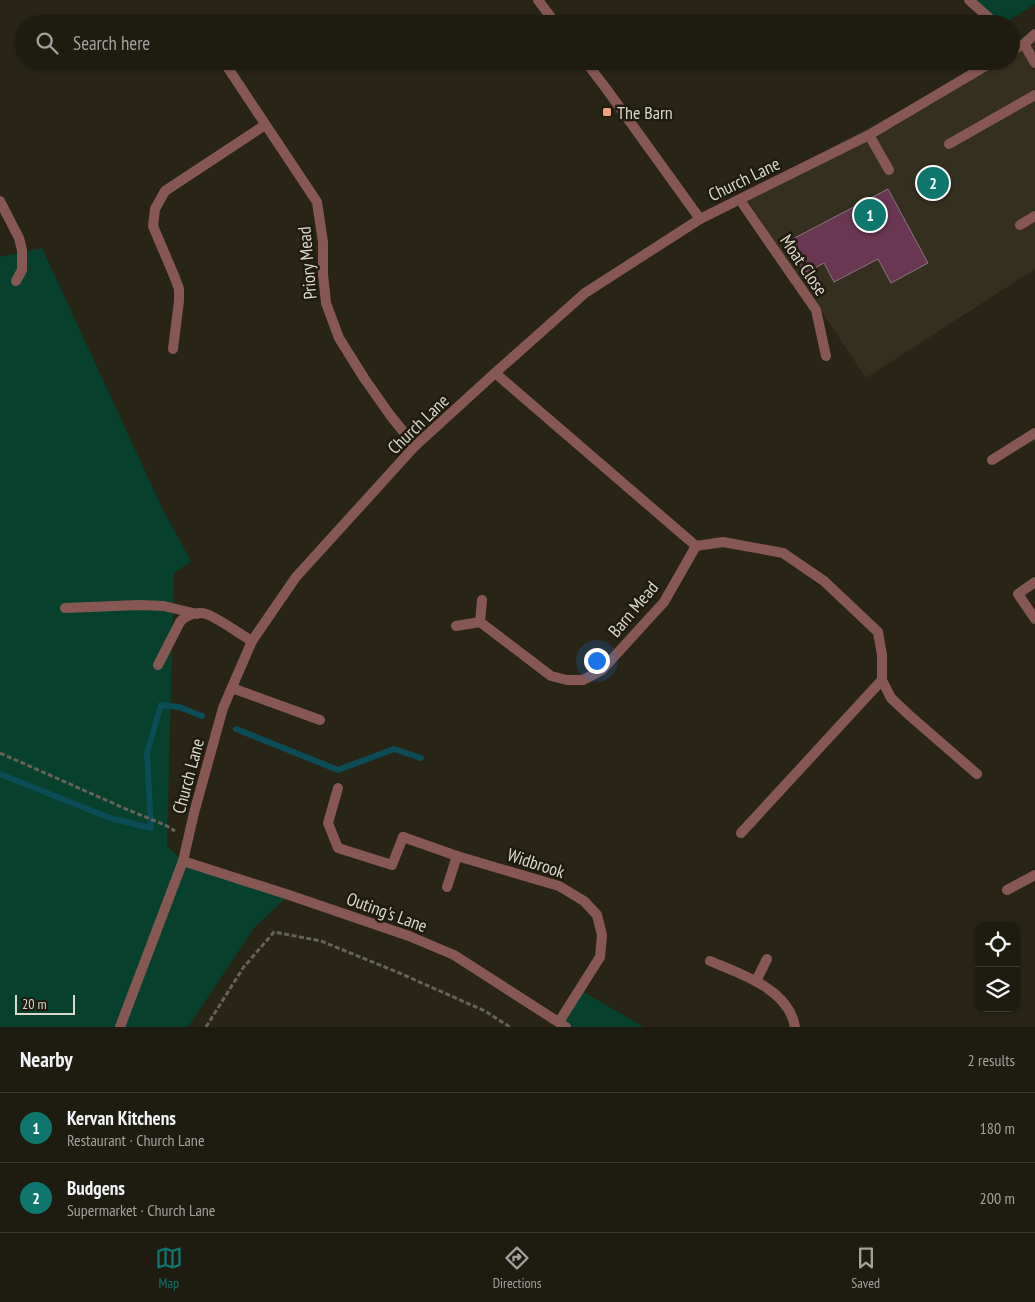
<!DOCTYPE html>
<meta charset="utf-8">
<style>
body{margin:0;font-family:"PT Sans Narrow",sans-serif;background:#26251a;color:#f1f3f6}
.controls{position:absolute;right:15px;bottom:15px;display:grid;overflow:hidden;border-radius:10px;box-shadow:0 1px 4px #0004}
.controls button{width:45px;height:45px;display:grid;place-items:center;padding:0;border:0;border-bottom:1px solid #3c3a31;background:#1e1c11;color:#f1f3f6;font:25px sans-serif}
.scale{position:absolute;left:15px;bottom:12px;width:60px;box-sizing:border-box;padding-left:5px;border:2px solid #d9d7ce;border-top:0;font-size:14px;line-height:18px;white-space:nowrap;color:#d9d7ce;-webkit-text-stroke:4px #1f1b0e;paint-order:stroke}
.you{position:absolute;left:596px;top:660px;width:18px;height:18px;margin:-12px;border:4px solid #fff;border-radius:50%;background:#1a73e8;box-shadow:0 0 0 8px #1a73e833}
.badge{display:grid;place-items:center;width:32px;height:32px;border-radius:50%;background:#0f766e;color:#fff;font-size:16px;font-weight:700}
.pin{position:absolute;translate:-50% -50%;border:2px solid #fff;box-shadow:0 1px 5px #0006}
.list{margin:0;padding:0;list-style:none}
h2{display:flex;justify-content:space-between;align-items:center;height:65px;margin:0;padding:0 20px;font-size:21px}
h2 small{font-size:16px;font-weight:400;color:#a1a19f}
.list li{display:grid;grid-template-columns:32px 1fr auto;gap:15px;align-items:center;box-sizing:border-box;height:70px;padding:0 20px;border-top:1px solid #3c3a31}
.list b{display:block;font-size:19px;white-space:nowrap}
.list p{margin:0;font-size:16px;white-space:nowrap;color:#a1a19f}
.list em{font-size:16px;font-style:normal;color:#a1a19f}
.icon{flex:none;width:28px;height:28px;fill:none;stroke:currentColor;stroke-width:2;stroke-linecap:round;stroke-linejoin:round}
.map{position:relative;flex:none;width:1035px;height:1027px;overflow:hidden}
.search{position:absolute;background:#1e1c11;box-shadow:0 1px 4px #0004;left:15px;right:15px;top:15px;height:55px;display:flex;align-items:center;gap:12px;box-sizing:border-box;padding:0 18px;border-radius:28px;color:#a1a19f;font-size:19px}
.sheet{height:205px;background:#1e1c11}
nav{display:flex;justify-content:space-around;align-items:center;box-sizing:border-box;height:70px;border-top:1px solid #3c3a31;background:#1e1c11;font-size:14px;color:#a1a19f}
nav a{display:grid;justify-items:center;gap:2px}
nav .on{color:#0f766e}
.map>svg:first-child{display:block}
</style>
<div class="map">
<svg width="1035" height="1027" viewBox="0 0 1035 1027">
<rect width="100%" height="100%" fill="#282517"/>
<polygon fill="#352f1f" points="1032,39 1035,41 1035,269 866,378 744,195 992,61 1011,61 1011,51"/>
<g fill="#07402c">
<polygon points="969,0 1035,0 1035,4 1005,23 978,7"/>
<polygon points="42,248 163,510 191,561 174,573 167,846 183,861 289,895 254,928 188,1027 0,1027 0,257"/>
<polygon points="580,990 644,1027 566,1027 559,1022"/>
</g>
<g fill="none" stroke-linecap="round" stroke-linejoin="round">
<g stroke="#0b4c57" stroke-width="6">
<polyline points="236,729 338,770 394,749 421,758"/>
<polyline points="0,774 110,818 151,828 147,753 161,705 179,707 202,716"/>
</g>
</g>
<polygon fill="#693751" stroke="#87767d" points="888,189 928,263 891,283 878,259 834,282 824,263 804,274 787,242"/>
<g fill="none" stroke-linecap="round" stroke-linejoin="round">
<g stroke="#656256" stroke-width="3" stroke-dasharray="5 2.5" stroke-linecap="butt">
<polyline points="0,753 126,809 165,825 175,831"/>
<polyline points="206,1027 243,968 274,932 321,941 397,972 485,1011 510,1027"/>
</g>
<g stroke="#875853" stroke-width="10">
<polyline points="969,0 996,24"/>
<polyline points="869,135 889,170"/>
<polyline points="949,144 1035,95"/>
<polyline points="0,201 19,238 22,250 22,270 16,281"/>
<polyline points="1020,225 1035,216"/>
<polyline points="173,349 179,301 179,289 175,278"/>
<polyline points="1035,582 1018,594 1035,619"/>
<polyline points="65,608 139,605 164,606 197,614"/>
<path d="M158,665l22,-43c6,-7 17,-11 26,-8 13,4 33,20 46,27"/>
<polyline points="232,688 320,720"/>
<polyline points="338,788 328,823 338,848 392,865 403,837"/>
</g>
<g stroke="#875853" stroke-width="10">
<polyline points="1024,44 1035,63"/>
<polyline points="1011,51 1024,44 1035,34"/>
<polyline points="224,62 317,202 323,242 323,274 326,303 339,338 364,378 390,415 415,446"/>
<polyline points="740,200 816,310 826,356"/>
<polyline points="700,219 869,135 994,61"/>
<polyline points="175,278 153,226 155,209 165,191 265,125"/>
<polyline points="495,373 696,546 723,542 783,553 824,581 878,632 882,655 882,680 891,698 909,715 977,774"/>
<polyline points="992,460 1035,433"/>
<polyline points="480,622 482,600"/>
<polyline points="456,626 480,622 551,676 567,680 583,680 602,670 664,602 696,546"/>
<polyline points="741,833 882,680"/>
<polyline points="403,837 457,856 559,886 584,901 597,915 602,935 600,957 559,1022"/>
<polyline points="183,861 289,895 409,936 454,955 566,1027"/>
<polyline points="447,887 457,856"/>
<polyline points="1007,890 1035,875"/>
<path d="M710,961c31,13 79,28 85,66"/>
<polyline points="756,981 767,959"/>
</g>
<g stroke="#875853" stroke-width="10">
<polyline points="538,0 556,24"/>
<polyline points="120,1027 183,861 194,813 223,708 252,641 296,577 415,446 495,373 585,293 700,219 605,87 585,61"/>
</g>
</g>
<rect fill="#f2a080" stroke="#1f1b0e" stroke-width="2" x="602" y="107" width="10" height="10" rx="2.5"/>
<g text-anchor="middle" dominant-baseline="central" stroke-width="5" stroke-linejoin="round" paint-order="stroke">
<g font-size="18" fill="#d9d7ce" stroke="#1f1b0e" text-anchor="start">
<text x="617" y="112">The Barn</text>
</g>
<g font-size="18" fill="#d9d7ce" stroke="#1f1b0e">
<text transform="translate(744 179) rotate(-26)">Church Lane</text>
<text transform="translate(307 263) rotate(-95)">Priory Mead</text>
<text transform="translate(804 265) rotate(56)">Moat Close</text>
<text transform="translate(418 424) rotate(-44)">Church Lane</text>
<text transform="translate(633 609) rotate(-50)">Barn Mead</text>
<text transform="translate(188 776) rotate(-75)">Church Lane</text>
<text transform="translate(536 863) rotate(18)">Widbrook</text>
<text transform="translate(387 912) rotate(20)">Outing's Lane</text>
</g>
</g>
</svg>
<div class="controls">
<button><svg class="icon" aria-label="locate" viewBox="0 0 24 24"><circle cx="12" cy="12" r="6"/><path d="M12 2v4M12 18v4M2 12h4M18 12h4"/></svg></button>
<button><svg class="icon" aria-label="layers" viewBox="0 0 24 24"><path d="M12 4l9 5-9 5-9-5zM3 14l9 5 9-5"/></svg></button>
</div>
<div class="scale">20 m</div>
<div class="you"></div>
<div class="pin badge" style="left:870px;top:215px">1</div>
<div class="pin badge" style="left:933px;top:183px">2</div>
<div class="search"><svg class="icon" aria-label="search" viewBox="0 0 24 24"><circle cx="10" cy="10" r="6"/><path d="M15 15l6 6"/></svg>Search here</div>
</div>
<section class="sheet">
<h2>Nearby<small>2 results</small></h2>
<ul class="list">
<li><span class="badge">1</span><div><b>Kervan Kitchens</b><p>Restaurant · Church Lane</p></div><em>180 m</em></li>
<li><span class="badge">2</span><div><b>Budgens</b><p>Supermarket · Church Lane</p></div><em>200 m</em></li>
</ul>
</section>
<nav>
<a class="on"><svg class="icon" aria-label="map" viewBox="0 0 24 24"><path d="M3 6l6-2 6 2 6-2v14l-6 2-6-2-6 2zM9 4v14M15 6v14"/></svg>Map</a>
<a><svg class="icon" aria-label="directions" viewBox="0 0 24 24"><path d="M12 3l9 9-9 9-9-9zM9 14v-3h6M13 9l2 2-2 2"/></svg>Directions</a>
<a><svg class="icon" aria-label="saved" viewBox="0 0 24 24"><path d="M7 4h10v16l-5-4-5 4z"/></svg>Saved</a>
</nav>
